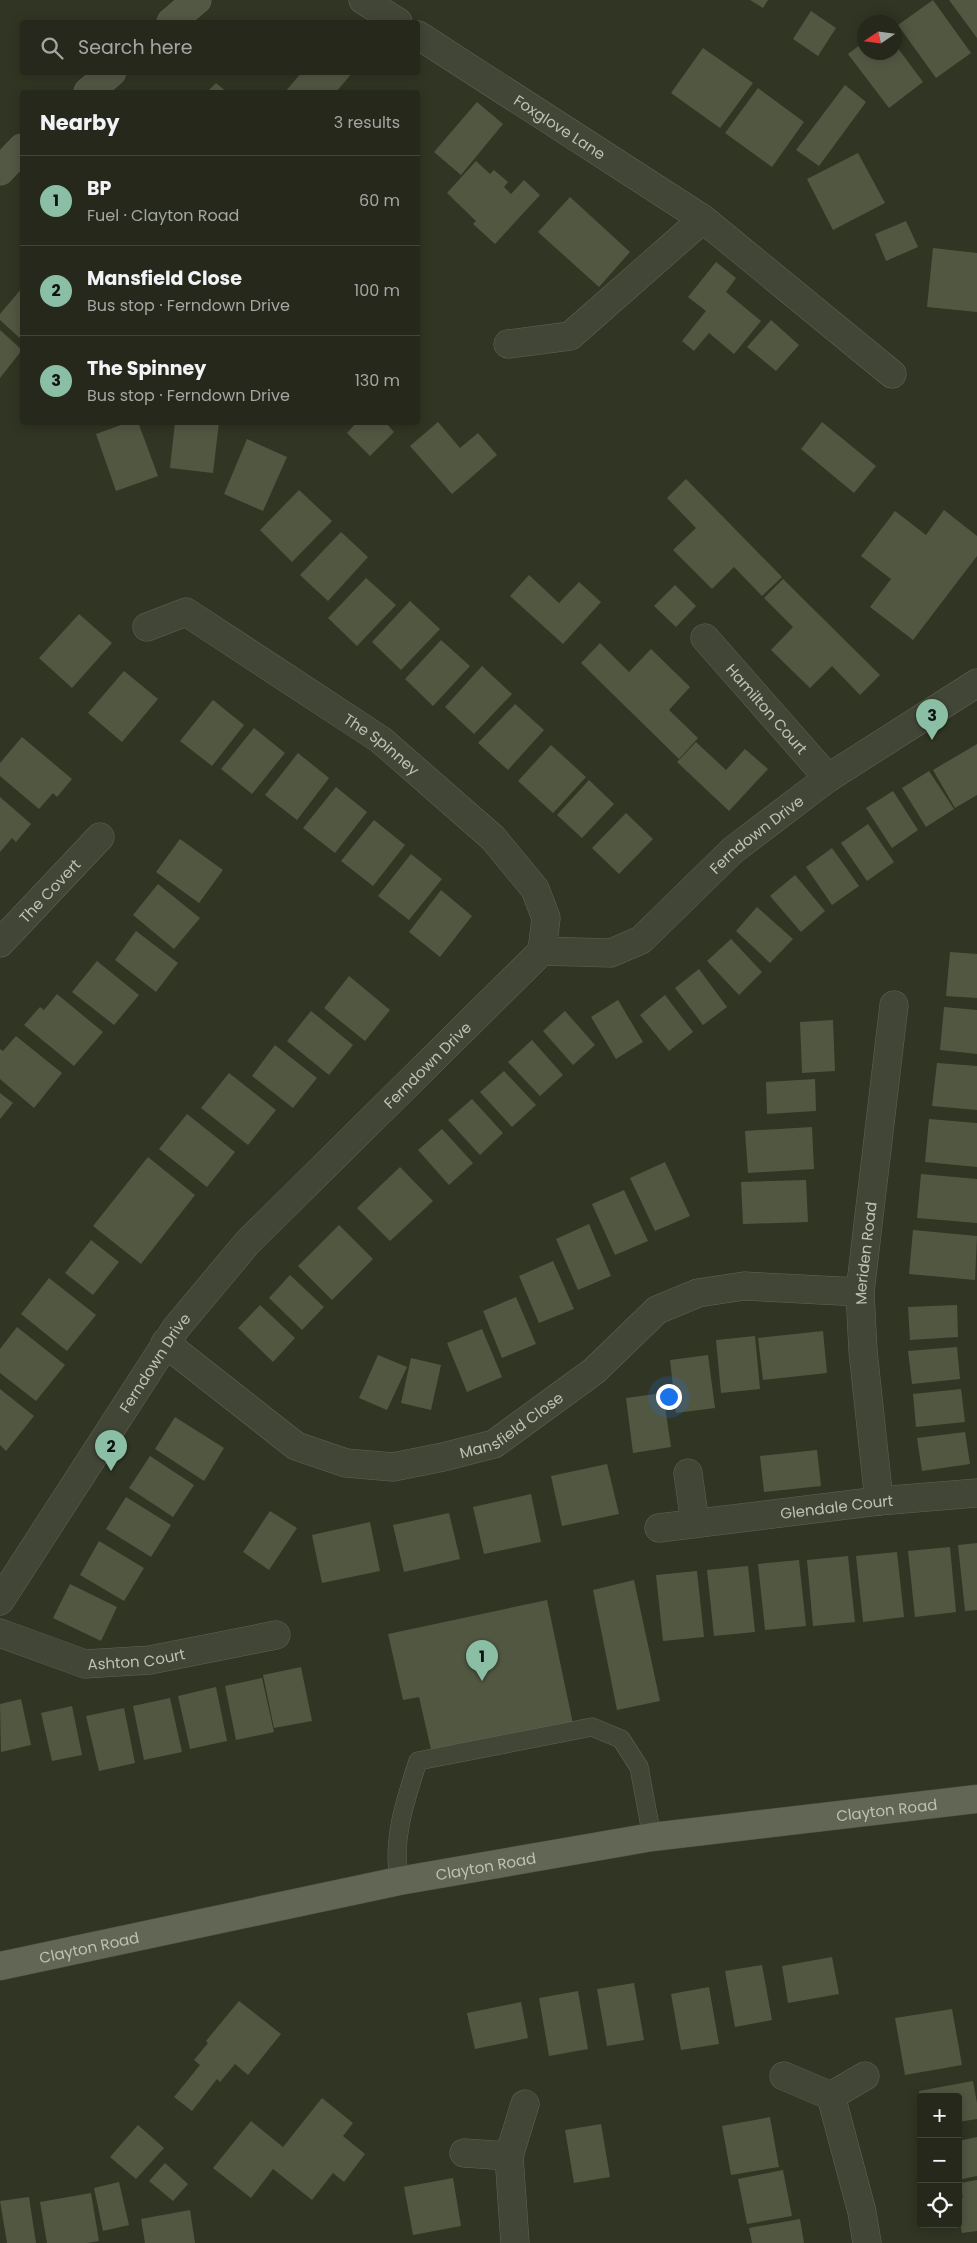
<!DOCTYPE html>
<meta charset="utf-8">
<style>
body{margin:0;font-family:Poppins,sans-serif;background:#2d3023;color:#f1f3f6}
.controls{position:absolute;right:15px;bottom:15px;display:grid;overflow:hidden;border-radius:5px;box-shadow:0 2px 12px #0003}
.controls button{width:45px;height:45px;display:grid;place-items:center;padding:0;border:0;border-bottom:1px solid #424439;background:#25281a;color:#f1f3f6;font:25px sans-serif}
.compass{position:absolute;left:857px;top:15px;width:45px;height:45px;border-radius:50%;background:#25281a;box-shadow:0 2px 12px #0003;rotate:257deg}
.you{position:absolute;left:668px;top:1396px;width:18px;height:18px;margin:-12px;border:4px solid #fff;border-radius:50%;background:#1a73e8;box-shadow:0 0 0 8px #1a73e833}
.badge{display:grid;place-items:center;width:32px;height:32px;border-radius:50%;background:#8abfa5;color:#111;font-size:16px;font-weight:700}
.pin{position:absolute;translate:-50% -41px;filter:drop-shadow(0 1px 2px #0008)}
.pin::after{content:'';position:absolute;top:26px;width:18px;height:15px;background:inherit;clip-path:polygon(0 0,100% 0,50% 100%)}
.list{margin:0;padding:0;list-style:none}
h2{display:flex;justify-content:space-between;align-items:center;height:65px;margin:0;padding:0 20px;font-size:21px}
h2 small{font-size:16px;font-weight:400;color:#a3a6a2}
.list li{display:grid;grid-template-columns:32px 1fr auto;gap:15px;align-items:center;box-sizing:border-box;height:90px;padding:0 20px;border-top:1px solid #424439}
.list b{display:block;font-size:19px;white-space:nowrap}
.list p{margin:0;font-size:16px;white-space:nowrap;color:#a3a6a2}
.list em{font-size:16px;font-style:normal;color:#a3a6a2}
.icon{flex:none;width:28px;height:28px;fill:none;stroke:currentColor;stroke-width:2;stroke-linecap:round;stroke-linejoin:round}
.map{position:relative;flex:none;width:977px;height:2243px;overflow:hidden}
.search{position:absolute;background:#25281a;box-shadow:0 2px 12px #0003;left:20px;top:20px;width:400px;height:55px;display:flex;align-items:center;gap:12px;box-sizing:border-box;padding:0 18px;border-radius:5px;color:#a3a6a2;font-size:19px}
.panel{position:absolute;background:#25281a;box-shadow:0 2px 12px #0003;left:20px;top:90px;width:400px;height:335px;border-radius:5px}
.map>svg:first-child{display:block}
</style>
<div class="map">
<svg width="977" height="2243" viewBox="0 0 977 2243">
<rect width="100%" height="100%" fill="#313523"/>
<g fill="#525742">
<polygon points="750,0 768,0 763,8"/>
<polygon points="933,0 971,53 936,78 898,25"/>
<polygon points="949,0 977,0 977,38"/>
<polygon points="811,11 836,28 818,56 793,39"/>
<polygon points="864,42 864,52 894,52 894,43 923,82 889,108 848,54"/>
<polygon points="703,48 753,83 720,128 671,93"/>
<polygon points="302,72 353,72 336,92 285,92"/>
<polygon points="216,83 227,92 207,92"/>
<polygon points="845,85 866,102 819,166 796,150"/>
<polygon points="758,88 804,122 772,167 725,133"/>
<polygon points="477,102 503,124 461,175 434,152"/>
<polygon points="858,153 885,203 833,230 807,179"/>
<polygon points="476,161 490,174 494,170 508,182 504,187 511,194 524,180 540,195 495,244 473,224 476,221 447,193"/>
<polygon points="570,197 630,252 599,287 538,232"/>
<polygon points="906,221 918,247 886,261 875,234"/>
<polygon points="933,248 977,253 977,312 927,307"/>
<polygon points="716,262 736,278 726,292 761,321 734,354 709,333 694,351 682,341 706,311 688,297"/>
<polygon points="22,288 22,340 0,320 0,314"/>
<polygon points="771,320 799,345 776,371 747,347"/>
<polygon points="0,330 22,350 0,378"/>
<polygon points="129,422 138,422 158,476 116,491 96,434"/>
<polygon points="175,422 219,422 213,473 170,468"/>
<polygon points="357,422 385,422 394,432 370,456 347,433"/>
<polygon points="438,422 460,448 478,433 497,455 452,494 410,446"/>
<polygon points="822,422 876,466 854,493 801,449"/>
<polygon points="247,439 287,457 263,511 224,494"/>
<polygon points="686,479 782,577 762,596 734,567 712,589 673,550 696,528 667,498"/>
<polygon points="299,490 332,521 292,562 260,530"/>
<polygon points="944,510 977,536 977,556 913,640 870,607 891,579 861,556 895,511 926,535"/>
<polygon points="341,532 368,557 328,601 300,575"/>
<polygon points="529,575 559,603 579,582 601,602 563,644 510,596"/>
<polygon points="366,578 396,605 357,646 328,618"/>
<polygon points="783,579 880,675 860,695 832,666 810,688 771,650 793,627 764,598"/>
<polygon points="675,585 696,606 676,627 654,606"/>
<polygon points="410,601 440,629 401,670 372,642"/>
<polygon points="79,614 112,643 72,688 39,658"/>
<polygon points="441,640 470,666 433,706 405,679"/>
<polygon points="600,643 629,672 651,649 690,687 669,710 698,738 679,759 581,663"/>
<polygon points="482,666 512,694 474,734 445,707"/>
<polygon points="124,671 158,699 122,742 88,713"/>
<polygon points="213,700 244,725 212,766 180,741"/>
<polygon points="515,704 544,730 508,770 478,743"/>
<polygon points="254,728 285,753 252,794 221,769"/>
<polygon points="22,737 72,779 57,797 53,793 39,809 0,776 0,763"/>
<polygon points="696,742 726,770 745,749 768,769 729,811 677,762"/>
<polygon points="977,744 977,795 955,808 933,770"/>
<polygon points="551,745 586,777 553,813 518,781"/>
<polygon points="298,753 329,778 297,820 265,795"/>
<polygon points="929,771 954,809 926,827 902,788"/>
<polygon points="589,780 614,804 582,838 557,815"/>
<polygon points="336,787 367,812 335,853 303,828"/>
<polygon points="893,791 918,830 892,848 866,808"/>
<polygon points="0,797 31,824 16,842 12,838 0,852"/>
<polygon points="626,813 653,839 619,874 592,848"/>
<polygon points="374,820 405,845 373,886 341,861"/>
<polygon points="868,824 894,862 867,881 841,843"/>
<polygon points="180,839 223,870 199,903 156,872"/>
<polygon points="832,848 859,886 832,905 806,867"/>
<polygon points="411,854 442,879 409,920 378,896"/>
<polygon points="795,875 825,911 801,932 770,896"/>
<polygon points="158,884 200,918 174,949 133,915"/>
<polygon points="441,890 472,916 440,957 409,932"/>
<polygon points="757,907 793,939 770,963 736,931"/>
<polygon points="136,931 178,963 156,992 115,960"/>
<polygon points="731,939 762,972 739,995 707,961"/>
<polygon points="950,952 977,954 977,998 946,996"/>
<polygon points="97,961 139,995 114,1025 72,992"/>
<polygon points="699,969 727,1007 703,1025 675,988"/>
<polygon points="349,976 390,1010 365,1041 324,1008"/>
<polygon points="57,994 103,1032 74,1066 24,1025 40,1007 44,1010"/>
<polygon points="665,995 693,1032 669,1051 640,1015"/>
<polygon points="618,1000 643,1042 616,1059 591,1017"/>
<polygon points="944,1007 977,1010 977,1054 940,1050"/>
<polygon points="311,1011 353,1045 329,1075 287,1041"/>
<polygon points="565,1011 595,1045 573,1065 543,1031"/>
<polygon points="833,1020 835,1071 802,1073 800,1022"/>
<polygon points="16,1036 62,1073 34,1108 0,1079 0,1049 3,1051"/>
<polygon points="532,1040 563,1075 540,1096 508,1062"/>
<polygon points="275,1045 317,1078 293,1108 252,1076"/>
<polygon points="937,1063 977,1066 977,1110 932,1106"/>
<polygon points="504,1071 536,1105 512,1127 480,1092"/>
<polygon points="229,1073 276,1110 248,1145 201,1108"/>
<polygon points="815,1079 816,1111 767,1114 766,1082"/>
<polygon points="0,1093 13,1103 0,1119"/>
<polygon points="472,1099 503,1133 480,1155 448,1120"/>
<polygon points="187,1114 235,1152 207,1187 159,1149"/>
<polygon points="929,1119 977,1123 977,1167 925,1162"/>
<polygon points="812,1127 814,1169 748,1173 745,1131"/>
<polygon points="442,1129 473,1163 449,1185 418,1150"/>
<polygon points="148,1157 195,1195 141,1264 93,1226"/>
<polygon points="665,1162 690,1216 655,1231 630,1178"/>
<polygon points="400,1167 433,1201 390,1241 357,1208"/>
<polygon points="921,1174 977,1179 977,1223 917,1218"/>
<polygon points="806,1180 808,1222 743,1224 741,1182"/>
<polygon points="624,1190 648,1241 615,1255 592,1204"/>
<polygon points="589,1224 611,1276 578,1290 556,1239"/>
<polygon points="339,1225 373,1259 332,1300 298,1266"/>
<polygon points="913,1230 977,1236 975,1280 909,1274"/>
<polygon points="91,1240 119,1262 93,1295 65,1273"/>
<polygon points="553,1261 574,1309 539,1323 519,1276"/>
<polygon points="290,1275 324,1307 302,1330 269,1298"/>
<polygon points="49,1278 96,1315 67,1351 21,1314"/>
<polygon points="516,1297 536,1344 502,1358 483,1311"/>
<polygon points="260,1305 295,1338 273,1362 238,1328"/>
<polygon points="957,1305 958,1337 910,1340 908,1307"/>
<polygon points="17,1327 65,1365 36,1401 0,1373 0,1349"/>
<polygon points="482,1329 502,1377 467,1392 447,1343"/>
<polygon points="823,1331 827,1373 763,1380 758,1338"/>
<polygon points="755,1336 760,1389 721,1393 716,1340"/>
<polygon points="957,1347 960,1379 912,1384 908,1351"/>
<polygon points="378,1355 407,1367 387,1410 359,1398"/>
<polygon points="708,1355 715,1408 676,1413 670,1360"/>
<polygon points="411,1358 441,1365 431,1410 401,1403"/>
<polygon points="0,1389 34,1416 6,1451 0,1445"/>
<polygon points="961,1389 965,1422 916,1427 913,1394"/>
<polygon points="663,1393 671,1447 633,1453 626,1398"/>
<polygon points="175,1417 224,1448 204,1481 155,1449"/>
<polygon points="965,1432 970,1464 922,1471 917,1438"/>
<polygon points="817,1450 821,1486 764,1492 760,1456"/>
<polygon points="150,1456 194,1485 173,1517 129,1488"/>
<polygon points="607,1464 619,1514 562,1526 551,1476"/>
<polygon points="531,1494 541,1542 484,1554 473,1507"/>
<polygon points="126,1497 171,1525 151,1557 106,1529"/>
<polygon points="270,1511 297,1528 269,1570 243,1552"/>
<polygon points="449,1513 460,1559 404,1572 393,1525"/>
<polygon points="370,1522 380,1571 322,1583 312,1535"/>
<polygon points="99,1541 144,1568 124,1601 80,1575"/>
<polygon points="977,1543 977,1610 965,1611 958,1545"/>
<polygon points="950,1547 956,1612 915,1617 908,1551"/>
<polygon points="897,1552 904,1617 863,1622 856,1556"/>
<polygon points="848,1556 855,1622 813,1626 807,1560"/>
<polygon points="799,1560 806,1626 765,1630 758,1564"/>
<polygon points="748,1566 755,1632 714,1636 707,1570"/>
<polygon points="697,1571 704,1637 663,1641 656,1575"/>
<polygon points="634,1580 660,1701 617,1710 593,1590"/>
<polygon points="70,1584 117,1607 101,1641 53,1618"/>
<polygon points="547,1600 573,1724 432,1754 419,1697 403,1700 388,1634"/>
<polygon points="301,1667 312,1721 274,1728 263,1675"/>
<polygon points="262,1678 274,1732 236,1740 225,1686"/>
<polygon points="216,1687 227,1741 190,1749 178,1696"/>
<polygon points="170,1698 182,1752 144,1760 133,1706"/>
<polygon points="21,1699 31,1745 1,1752 0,1704"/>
<polygon points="72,1706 82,1755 52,1761 41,1713"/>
<polygon points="124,1708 135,1763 99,1771 86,1716"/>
<polygon points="832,1957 839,1994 788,2003 782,1966"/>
<polygon points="762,1965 772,2020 735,2027 725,1971"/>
<polygon points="634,1983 644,2040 607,2046 597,1989"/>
<polygon points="709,1987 719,2044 681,2050 671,1994"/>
<polygon points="578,1991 588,2049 549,2056 539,1998"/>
<polygon points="239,2001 281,2034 248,2075 235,2064 220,2082 217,2079 192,2111 174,2097 200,2065 194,2060 208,2043 206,2041"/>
<polygon points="521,2002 528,2038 475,2049 467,2013"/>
<polygon points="952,2009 962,2065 905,2075 895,2018"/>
<polygon points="973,2081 977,2103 977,2119 958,2122 958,2097 920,2097 919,2091"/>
<polygon points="322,2098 353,2123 343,2136 365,2154 344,2182 333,2173 312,2200 273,2169 251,2198 213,2168 251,2121 283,2147"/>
<polygon points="770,2117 779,2167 731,2175 722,2126"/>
<polygon points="601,2124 610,2177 574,2183 565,2130"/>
<polygon points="138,2125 164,2148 136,2179 110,2157"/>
<polygon points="977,2137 977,2176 958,2180 958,2141"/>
<polygon points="165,2163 188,2184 173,2201 149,2181"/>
<polygon points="783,2170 792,2216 747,2224 738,2179"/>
<polygon points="453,2178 461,2226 413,2235 404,2187"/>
<polygon points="977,2180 977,2231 962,2233 958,2213 958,2199 963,2198 960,2183"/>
<polygon points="119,2182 129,2225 103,2231 94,2188"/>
<polygon points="91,2193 99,2241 87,2243 47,2243 40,2202"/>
<polygon points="29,2197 36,2243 7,2243 0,2201"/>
<polygon points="190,2210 195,2243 145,2243 141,2219"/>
<polygon points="800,2219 804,2243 752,2243 749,2228"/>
</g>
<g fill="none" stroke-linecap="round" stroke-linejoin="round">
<defs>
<path id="lane" d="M399,1881c-7,-42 6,-80 19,-120l174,-34 29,12 18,28 13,70"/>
<g id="street">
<polyline points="363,0 398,22"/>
<path id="s1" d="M418,35l285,184 189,155"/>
<polyline points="508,344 570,336 703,219"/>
<path id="s2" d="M147,627l39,-15 195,128 112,98 42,51 11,29 -4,33"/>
<path id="s3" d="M705,638l123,140"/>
<path id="s4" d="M0,943l100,-106"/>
<path id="s5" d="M165,1343l131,103 50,17 47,4 50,-10 51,-13 100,-73 63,-61 41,-17 46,-7 116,6"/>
<polyline points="688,1473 695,1523"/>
<path id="s6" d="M879,1501l-16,-150 -3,-59 34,-287"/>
<path id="s7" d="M659,1528l220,-27 98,-8"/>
<path id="s8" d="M0,1601l176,-273 71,-85 295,-292 69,2 30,-13 92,-90 95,-72 149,-95"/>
<path id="s9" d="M0,1633l85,31 65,-4 126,-25"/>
<polyline points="784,2076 831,2096 862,2212 867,2243"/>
<polyline points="831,2096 865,2076"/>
<polyline points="464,2153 509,2156"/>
<polyline points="515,2243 509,2156 525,2104"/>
</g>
<g id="secondary">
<polyline points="171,22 197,0"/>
<polyline points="88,92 112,72"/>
<polyline points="0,171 22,148"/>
</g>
<g id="primary">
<path id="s10" d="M0,1966l399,-85 253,-44 325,-38"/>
</g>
</defs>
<use href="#lane" stroke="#606454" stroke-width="19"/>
<use href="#street" stroke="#606454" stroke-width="29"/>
<use href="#secondary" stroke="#606454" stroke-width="29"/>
<use href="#primary" stroke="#4e5243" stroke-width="29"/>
<use href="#lane" stroke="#424637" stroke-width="18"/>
<use href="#street" stroke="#424637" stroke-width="28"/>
<use href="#secondary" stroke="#535845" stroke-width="28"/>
<use href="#primary" stroke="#616655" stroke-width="28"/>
</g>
<g text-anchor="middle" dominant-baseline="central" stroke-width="4" stroke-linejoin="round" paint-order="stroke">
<g font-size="15" fill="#bdc2b1" stroke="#272b1c">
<text stroke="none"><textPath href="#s1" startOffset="169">Foxglove Lane</textPath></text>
<text stroke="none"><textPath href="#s3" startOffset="94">Hamilton Court</textPath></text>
<text stroke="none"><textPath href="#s2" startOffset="278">The Spinney</textPath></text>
<text stroke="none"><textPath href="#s8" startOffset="1109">Ferndown Drive</textPath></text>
<text stroke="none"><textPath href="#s4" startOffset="72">The Covert</textPath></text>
<text stroke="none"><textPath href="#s8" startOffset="689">Ferndown Drive</textPath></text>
<text stroke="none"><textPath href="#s6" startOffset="249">Meriden Road</textPath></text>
<text stroke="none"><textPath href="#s8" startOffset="284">Ferndown Drive</textPath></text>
<text stroke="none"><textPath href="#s5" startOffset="394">Mansfield Close</textPath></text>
<text stroke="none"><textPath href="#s7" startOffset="179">Glendale Court</textPath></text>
<text stroke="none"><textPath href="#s9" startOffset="142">Ashton Court</textPath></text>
<text stroke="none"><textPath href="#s10" startOffset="901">Clayton Road</textPath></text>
<text stroke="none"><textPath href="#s10" startOffset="496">Clayton Road</textPath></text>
<text stroke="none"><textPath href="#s10" startOffset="91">Clayton Road</textPath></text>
</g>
</g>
</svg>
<div class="controls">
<button>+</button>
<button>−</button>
<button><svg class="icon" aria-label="locate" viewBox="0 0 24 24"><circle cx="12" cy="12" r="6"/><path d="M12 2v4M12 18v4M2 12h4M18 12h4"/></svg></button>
</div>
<svg class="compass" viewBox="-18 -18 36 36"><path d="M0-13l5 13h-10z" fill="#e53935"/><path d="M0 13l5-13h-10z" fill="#a3a6a2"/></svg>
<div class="you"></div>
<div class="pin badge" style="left:482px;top:1681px">1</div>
<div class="pin badge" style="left:111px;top:1471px">2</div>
<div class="pin badge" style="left:932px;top:740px">3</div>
<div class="search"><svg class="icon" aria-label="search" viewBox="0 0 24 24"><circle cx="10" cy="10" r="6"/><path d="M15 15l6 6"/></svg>Search here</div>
<section class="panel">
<h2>Nearby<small>3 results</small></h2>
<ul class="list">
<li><span class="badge">1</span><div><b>BP</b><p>Fuel · Clayton Road</p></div><em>60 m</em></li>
<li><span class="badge">2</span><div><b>Mansfield Close</b><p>Bus stop · Ferndown Drive</p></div><em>100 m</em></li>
<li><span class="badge">3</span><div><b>The Spinney</b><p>Bus stop · Ferndown Drive</p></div><em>130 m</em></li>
</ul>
</section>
</div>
